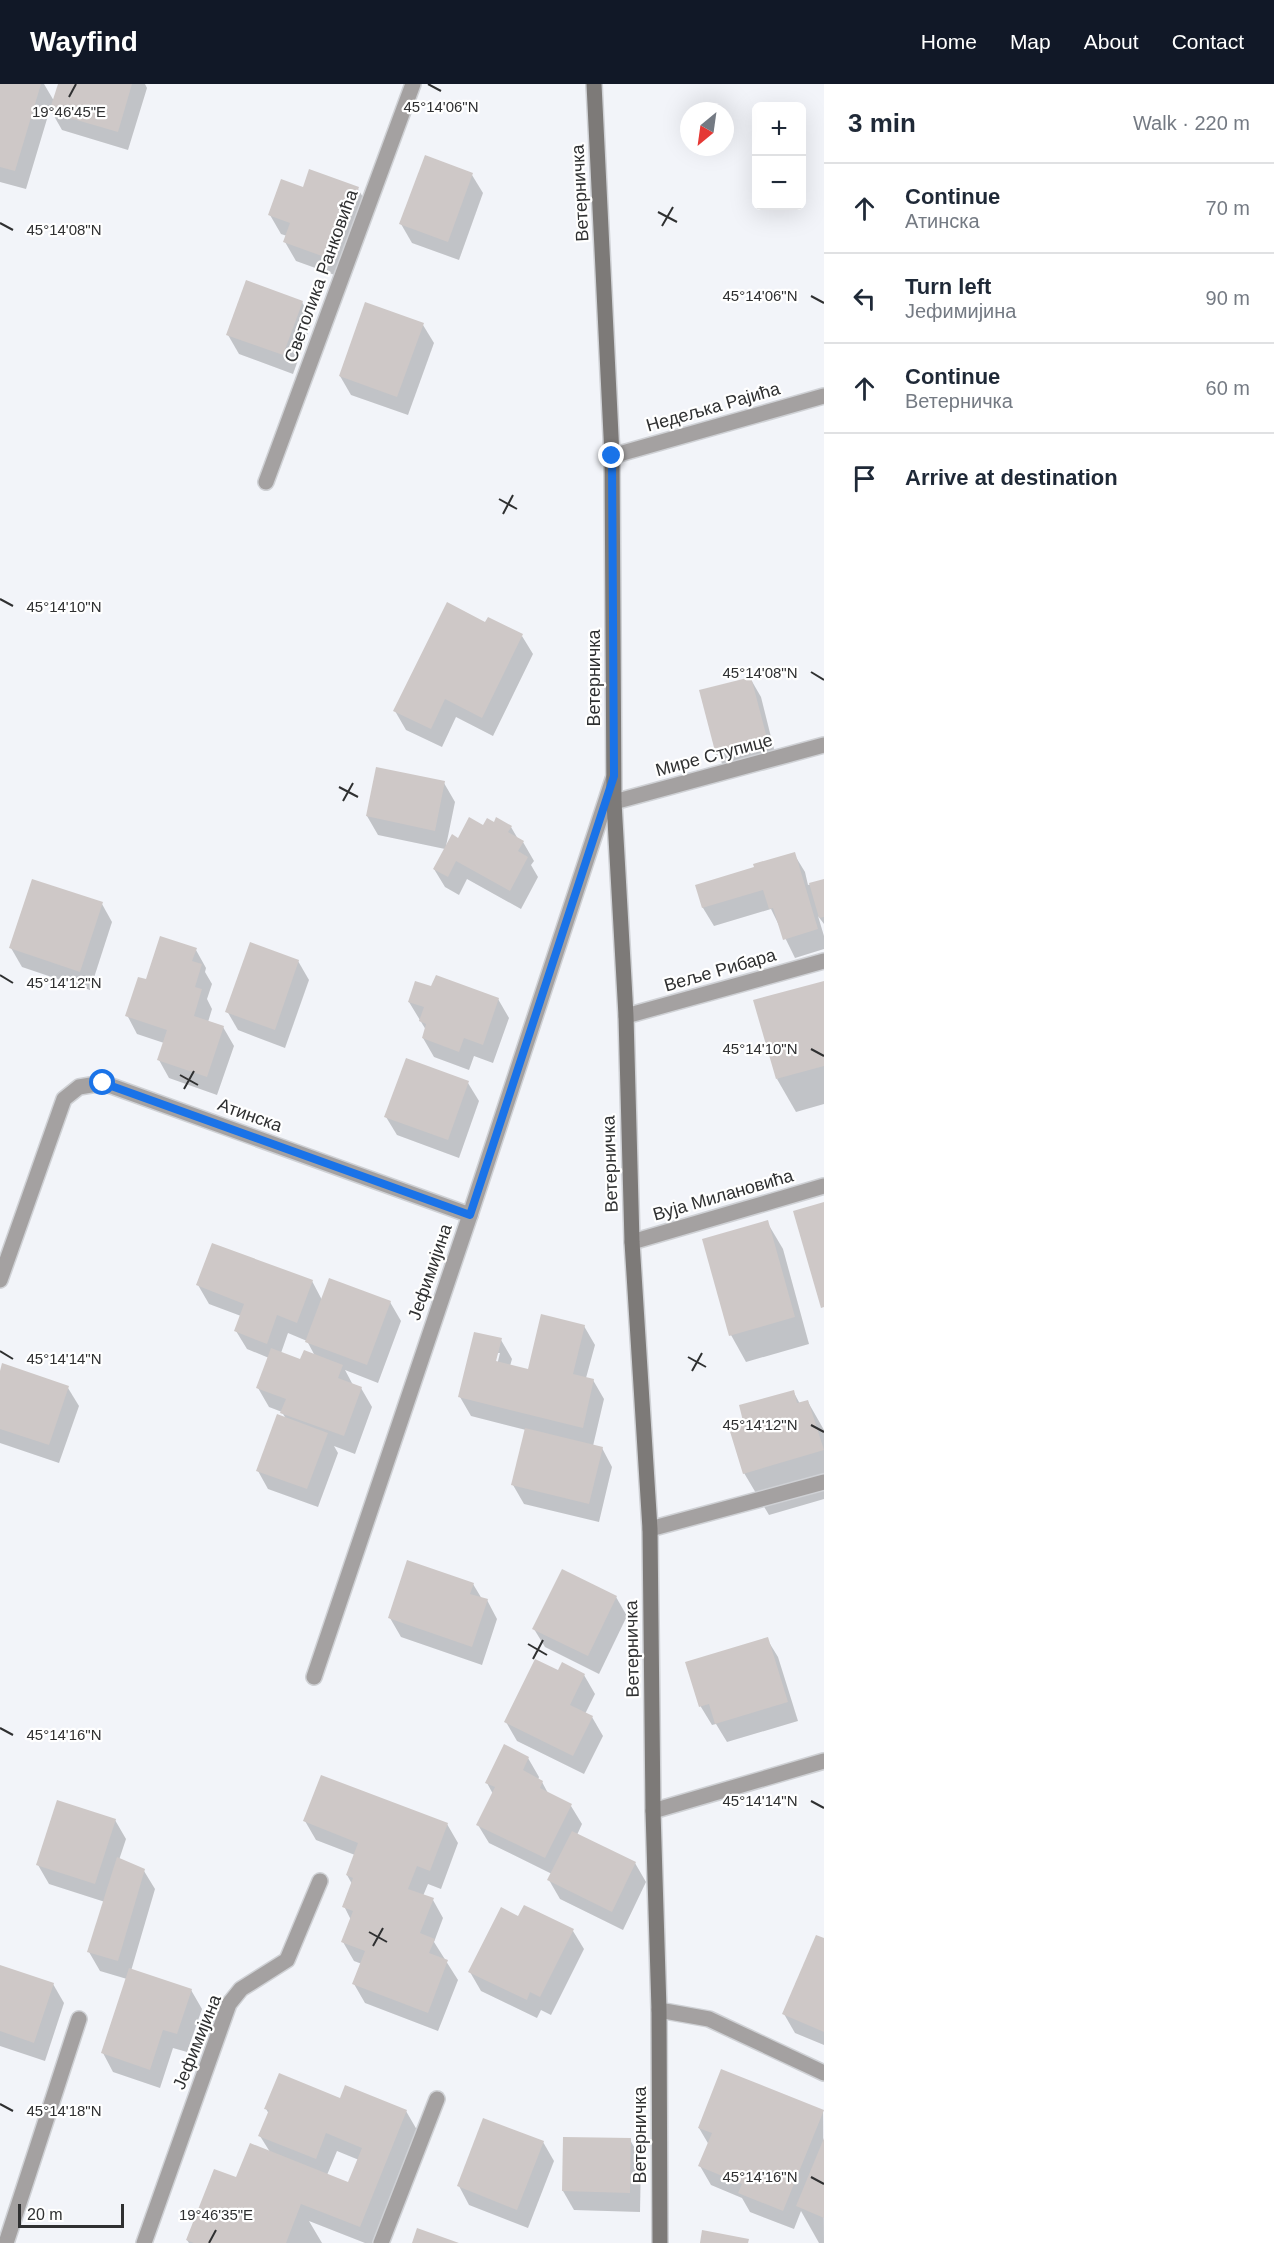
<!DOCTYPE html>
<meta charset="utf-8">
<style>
body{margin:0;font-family:Arial,sans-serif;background:#f6f6f7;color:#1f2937}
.controls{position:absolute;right:18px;top:18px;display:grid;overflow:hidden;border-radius:9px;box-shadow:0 6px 24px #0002}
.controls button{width:54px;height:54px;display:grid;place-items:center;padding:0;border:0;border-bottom:2px solid #e0e1e3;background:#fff;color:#1f2937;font:30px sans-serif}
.compass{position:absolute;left:680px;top:18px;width:54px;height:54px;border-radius:50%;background:#fff;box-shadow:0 6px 24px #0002;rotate:209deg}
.scale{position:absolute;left:18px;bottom:15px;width:106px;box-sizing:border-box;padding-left:6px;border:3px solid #2f3031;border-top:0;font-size:16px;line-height:21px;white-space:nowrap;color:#2f3031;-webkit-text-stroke:4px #fff;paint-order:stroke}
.stop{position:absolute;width:18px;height:18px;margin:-14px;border:4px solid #1a73e8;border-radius:50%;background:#fff}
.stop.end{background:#1a73e8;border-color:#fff;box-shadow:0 2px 6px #0008}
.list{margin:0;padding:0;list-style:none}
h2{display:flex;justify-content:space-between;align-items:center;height:78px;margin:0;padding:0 24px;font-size:26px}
h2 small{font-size:20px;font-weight:400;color:#747a83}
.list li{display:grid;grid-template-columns:39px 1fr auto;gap:18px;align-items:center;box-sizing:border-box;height:90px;padding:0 24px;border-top:2px solid #e0e1e3}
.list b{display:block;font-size:22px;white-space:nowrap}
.list p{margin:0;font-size:20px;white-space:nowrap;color:#747a83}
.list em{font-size:20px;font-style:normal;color:#747a83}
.icon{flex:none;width:33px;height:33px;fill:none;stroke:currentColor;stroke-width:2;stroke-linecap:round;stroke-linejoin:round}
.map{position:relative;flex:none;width:824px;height:2159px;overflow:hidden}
header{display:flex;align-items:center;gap:36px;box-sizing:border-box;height:84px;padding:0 30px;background:#111827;color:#fff}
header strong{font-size:28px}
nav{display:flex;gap:33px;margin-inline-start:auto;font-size:21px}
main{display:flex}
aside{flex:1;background:#fff}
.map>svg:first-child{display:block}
</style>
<header>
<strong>Wayfind</strong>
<nav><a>Home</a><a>Map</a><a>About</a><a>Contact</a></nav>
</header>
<main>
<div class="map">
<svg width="824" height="2159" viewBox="0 0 824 2159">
<rect width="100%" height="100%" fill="#f2f4f9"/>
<g fill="#0003" fill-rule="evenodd">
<polygon points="0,0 44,0 54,17 59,0 145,0 147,4 128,66 62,46 50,25 26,105 0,98"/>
<polygon points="472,91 483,109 459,176 412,159 401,140"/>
<polygon points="304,105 358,105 369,123 343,194 296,177 285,158 287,152 281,150 270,131"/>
<polygon points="302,218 312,237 293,290 239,270 228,251"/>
<polygon points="423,241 434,259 408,331 351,311 340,292"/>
<polygon points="522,552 533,570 493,652 456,633 442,663 406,646 395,627"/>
<polygon points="750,594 761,613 777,677 728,689 717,671"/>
<polygon points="444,699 455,718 446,762 494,740 511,743 518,755 523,758 534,777 531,781 538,793 521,825 467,795 459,811 445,803 434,785 445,765 378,751 367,732"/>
<polygon points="794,770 805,788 808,801 824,797 824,840 818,832 824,852 824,865 795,874 771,825 714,842 703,824 697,802 755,784"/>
<polygon points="102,820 112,838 90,906 22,883 11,864"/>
<polygon points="196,866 206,884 205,888 212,900 207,915 212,925 208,938 223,943 234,962 217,1011 169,994 159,976 164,959 137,950 127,931 147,897"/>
<polygon points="298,877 309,896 285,964 238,946 227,927"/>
<polygon points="824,899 824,1020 796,1028 777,995"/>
<polygon points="498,915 509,934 493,979 474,972 469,986 434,973 423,954 426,946 409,918"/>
<polygon points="468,999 479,1017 459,1074 397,1051 386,1033"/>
<polygon points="767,1138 783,1165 809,1260 746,1278 731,1251"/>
<path d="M312,1197l10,19 68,2 11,19 -23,62 -33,-13 8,15 8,3 11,19 -17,47 -21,-8 4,7 -20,54 -50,-18 -10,-18 28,-52 -4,-7 -13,-5 -11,-19 11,-30 -22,-9 -11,-18 5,-15 -32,-12 -11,-19zM288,1249l19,8 8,15 -14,5 -20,-8z"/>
<path d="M584,1242l11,19 -9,33 7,2 11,19 -11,47 9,2 10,19 -13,55 -75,-18 -11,-19 13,-55 -55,-14 -11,-19 41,-57 11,19 -2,7 19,4zM497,1269h3l-4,16 -3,-1z"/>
<polygon points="0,1291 68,1304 79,1322 59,1379 0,1359"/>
<polygon points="793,1307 800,1320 808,1318 824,1346 824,1415 769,1431 744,1389 745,1338"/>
<polygon points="473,1500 482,1515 487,1516 497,1535 482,1581 401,1553 390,1534"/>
<polygon points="616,1513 627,1532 599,1590 545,1563 534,1545"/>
<polygon points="767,1555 778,1573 798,1637 727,1658 716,1640 712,1641 701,1623 687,1579"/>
<polygon points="559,1588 584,1591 595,1610 585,1630 592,1633 603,1652 584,1690 517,1657 506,1638"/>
<polygon points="528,1674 539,1693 538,1696 542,1698 549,1711 571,1722 582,1740 577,1751 635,1779 646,1798 623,1846 560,1815 549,1796 552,1790 489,1759 478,1741 493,1710 487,1699"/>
<polygon points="115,1736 126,1755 119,1776 144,1787 155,1805 131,1887 191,1906 202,1925 187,1968 173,1964 160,2004 113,1988 103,1969 127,1895 100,1887 89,1868 105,1818 49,1800 38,1781"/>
<polygon points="305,1737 447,1740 458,1759 441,1805 428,1800 423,1812 433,1816 443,1834 434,1858 458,1896 438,1947 365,1919 354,1900 362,1880 354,1877 343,1858 351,1836 344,1822 352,1800 347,1791 355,1771 316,1756"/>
<polygon points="519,1834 573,1847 584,1865 551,1931 541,1926 537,1934 481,1907 470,1888"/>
<polygon points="824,1856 824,1961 795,1949 784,1930"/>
<polygon points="0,1883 53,1900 64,1919 45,1977 0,1962"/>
<path d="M341,2016l65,11 11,19 -45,113h-7l-56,-22 13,22h-133l-2,-3 50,-61 33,-27 -10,-16 9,-22 -3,-5zM337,2067l22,9 -10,24 -22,-9z"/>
<polygon points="823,2027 824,2159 819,2159 801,2127 794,2145 750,2128 742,2114 711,2101 700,2082 709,2061 699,2044"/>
<polygon points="564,2054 630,2056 641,2075 640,2128 574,2126 563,2107"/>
<polygon points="543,2058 554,2077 528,2144 469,2121 459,2102"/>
</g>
<g fill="#cec8c7">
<polygon points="0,0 41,0 15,87 0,83"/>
<polygon points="58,0 132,0 118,48 49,28"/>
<polygon points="425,71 473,89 448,158 399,140"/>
<polygon points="309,85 359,103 333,176 283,158 290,139 268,131 281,95 303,103"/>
<polygon points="246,196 303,217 283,271 226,251"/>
<polygon points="365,218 424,239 397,313 339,292"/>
<polygon points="447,518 485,538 488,533 523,550 482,634 445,615 431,645 393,627"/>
<polygon points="751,593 768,658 716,671 699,606"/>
<polygon points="376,683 445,697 435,747 366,732"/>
<polygon points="469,733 483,741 487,734 494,738 496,733 512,742 508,748 524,757 518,767 528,773 510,807 456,777 448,793 433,785 452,750 458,754"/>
<polygon points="795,768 818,845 783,856 773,824 769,825 763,806 702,824 695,801 754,783 753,780"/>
<polygon points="32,795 103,818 80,888 9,864"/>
<polygon points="824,795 824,833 819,834 809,799"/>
<polygon points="160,852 197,864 192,877 202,880 195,903 202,905 194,932 224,942 207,993 157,976 167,946 125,932 138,893 146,895"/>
<polygon points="250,858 299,876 275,946 225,928"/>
<polygon points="436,891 499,914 483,961 464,954 459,968 422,954 426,940 419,937 424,923 408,918 415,897 431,902"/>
<polygon points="824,897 824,982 776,995 753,916"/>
<polygon points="406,974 469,997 448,1056 384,1033"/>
<polygon points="824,1118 824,1223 821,1224 793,1127"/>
<polygon points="768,1136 795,1233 729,1252 702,1155"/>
<polygon points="212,1159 313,1196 297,1239 277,1231 267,1260 234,1247 244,1220 196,1201"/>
<polygon points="329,1194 391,1217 367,1281 305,1258"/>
<polygon points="541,1230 585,1241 573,1290 594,1295 583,1344 458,1313 474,1248 502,1254 496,1277 528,1285"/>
<polygon points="271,1264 300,1275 304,1266 343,1281 338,1294 362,1303 344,1352 280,1329 286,1315 256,1304"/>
<polygon points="2,1279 69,1302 49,1361 0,1345 0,1287"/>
<polygon points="794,1306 797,1319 808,1316 824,1366 743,1390 728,1341 743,1337 739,1321"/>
<polygon points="277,1330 328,1349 307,1405 256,1387"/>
<polygon points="525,1344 603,1363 589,1420 511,1401"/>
<polygon points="407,1476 474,1499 470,1510 488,1515 472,1563 388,1534"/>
<polygon points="562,1485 617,1512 588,1572 532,1545"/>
<polygon points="768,1553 788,1618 715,1640 709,1620 699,1623 685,1578"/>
<polygon points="535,1575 558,1586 562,1578 585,1590 570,1621 593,1632 573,1672 504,1638"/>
<polygon points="504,1660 529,1673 523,1686 543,1697 540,1704 572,1720 545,1774 476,1741 495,1703 485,1699"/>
<polygon points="321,1691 448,1739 430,1787 417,1782 408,1805 434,1814 420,1849 435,1855 429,1869 448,1876 428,1929 352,1900 365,1867 341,1858 353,1827 342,1823 353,1794 346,1791 358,1759 303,1737"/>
<polygon points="57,1716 116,1735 95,1800 36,1781"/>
<polygon points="572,1747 636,1778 612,1828 547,1796"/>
<polygon points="117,1773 145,1785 118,1877 87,1868"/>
<polygon points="524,1821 574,1845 540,1913 530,1908 527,1916 468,1888 501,1823 518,1832"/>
<polygon points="816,1851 824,1854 824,1948 782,1930"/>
<polygon points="0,1881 54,1899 34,1959 0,1947"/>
<polygon points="129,1884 192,1905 177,1950 163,1946 150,1986 101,1969"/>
<polygon points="721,1985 824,2026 783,2127 738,2109 742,2100 698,2082 712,2049 698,2044"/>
<polygon points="279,1989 340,2014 345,2001 407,2026 360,2143 301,2120 286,2159 194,2159 186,2156 214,2085 236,2093 250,2059 348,2098 362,2064 326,2049 316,2075 258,2052 269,2026 264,2025"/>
<polygon points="483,2034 544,2057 517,2126 457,2102"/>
<polygon points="563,2053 631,2054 630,2109 562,2107"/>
<polygon points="824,2054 824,2134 796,2122"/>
<polygon points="417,2144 459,2159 412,2159"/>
<polygon points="702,2146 749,2155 748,2159 700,2159"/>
</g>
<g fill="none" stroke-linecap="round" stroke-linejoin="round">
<defs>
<g id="lane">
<polyline points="653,1727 824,1677"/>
<polyline points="6,2159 79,1935"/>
<polyline points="144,2159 229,1920 241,1905 287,1876 320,1797"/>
<polyline points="381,2159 437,2015"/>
</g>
<g id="street">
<polyline points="612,372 824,312"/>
<polyline points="266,398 413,0"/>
<polyline points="614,718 824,661"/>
<polyline points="626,932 824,877"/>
<polyline points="632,1158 824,1102"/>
<polyline points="0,1196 64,1015 79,1003 103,999 470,1131"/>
<polyline points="650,1445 824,1398"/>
<polyline points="314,1593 470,1131 613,695"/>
<polyline points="659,1926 709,1935 824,1989"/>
</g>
<polyline id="secondary" points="594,0 612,372 614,718 626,932 632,1158 650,1445 653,1727 659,1926 660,2159"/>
</defs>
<use href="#lane" stroke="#cfd1d5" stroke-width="18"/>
<use href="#street" stroke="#cfd1d5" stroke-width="18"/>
<use href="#secondary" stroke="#cfd1d5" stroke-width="18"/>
<use href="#lane" stroke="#a4a1a1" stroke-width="15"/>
<use href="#street" stroke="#a4a1a1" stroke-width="15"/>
<use href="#secondary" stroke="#7d7a78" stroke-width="15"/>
</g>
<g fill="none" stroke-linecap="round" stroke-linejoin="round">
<polyline stroke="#1a73e8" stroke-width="8" points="103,999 470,1131 614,692 612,372"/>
</g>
<path fill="none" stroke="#2f3031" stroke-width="2" d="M428,0l13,7M69,13l7,-13M658,128l19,10M0,139l13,7M662,142l11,-19M811,212l13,7M499,415l18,10M503,430l10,-19M0,515l13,7M811,588l13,8M339,703l19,10M343,717l10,-18M0,891l13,8M811,965l13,7M180,991l18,10M184,1005l10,-18M0,1267l13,8M688,1273l18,10M692,1287l10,-18M811,1341l13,7M528,1560l19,11M533,1575l10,-19M0,1644l13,7M811,1717l13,7M369,1848l18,10M373,1862l10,-18M0,2020l13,7M811,2093l13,7M209,2159l7,-13"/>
<g text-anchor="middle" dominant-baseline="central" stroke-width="4.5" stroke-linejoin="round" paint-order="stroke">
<g font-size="18" fill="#2f3031" stroke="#fff">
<text transform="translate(580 109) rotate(-93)">Ветерничка</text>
<text transform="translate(321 192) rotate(-70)">Светолика Ранковића</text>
<text transform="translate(713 323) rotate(-16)">Недељка Рајића</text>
<text transform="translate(594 594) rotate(-90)">Ветерничка</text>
<text transform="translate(714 671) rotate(-15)">Мире Ступице</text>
<text transform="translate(720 886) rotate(-16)">Веље Рибара</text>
<text transform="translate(250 1031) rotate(20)">Атинска</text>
<text transform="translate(610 1080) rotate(-92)">Ветерничка</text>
<text transform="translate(723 1111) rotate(-16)">Вуја Милановића</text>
<text transform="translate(430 1188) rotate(-71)">Јефимијина</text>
<text transform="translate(632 1565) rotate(-91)">Ветерничка</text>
<text transform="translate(197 1958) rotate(-68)">Јефимијина</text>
<text transform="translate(640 2051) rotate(-90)">Ветерничка</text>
</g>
</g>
<g font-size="15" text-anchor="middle" fill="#2f3031" stroke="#fff" stroke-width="4.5" stroke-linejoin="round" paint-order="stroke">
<text x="441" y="28">45°14'06"N</text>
<text x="69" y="33">19°46'45"E</text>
<text x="64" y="151">45°14'08"N</text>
<text x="760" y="217">45°14'06"N</text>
<text x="64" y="528">45°14'10"N</text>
<text x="760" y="594">45°14'08"N</text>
<text x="64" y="904">45°14'12"N</text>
<text x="760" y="970">45°14'10"N</text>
<text x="64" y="1280">45°14'14"N</text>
<text x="760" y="1346">45°14'12"N</text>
<text x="64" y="1656">45°14'16"N</text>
<text x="760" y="1722">45°14'14"N</text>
<text x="64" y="2032">45°14'18"N</text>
<text x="760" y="2098">45°14'16"N</text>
<text x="216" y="2136">19°46'35"E</text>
</g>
</svg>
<div class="controls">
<button>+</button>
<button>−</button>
</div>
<svg class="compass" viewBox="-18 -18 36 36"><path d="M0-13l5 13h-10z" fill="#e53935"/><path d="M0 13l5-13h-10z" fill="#747a83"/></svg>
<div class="scale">20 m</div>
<div class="stop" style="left:103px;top:999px"></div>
<div class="stop end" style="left:612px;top:372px"></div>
</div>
<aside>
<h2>3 min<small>Walk · 220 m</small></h2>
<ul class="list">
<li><svg class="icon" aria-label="ahead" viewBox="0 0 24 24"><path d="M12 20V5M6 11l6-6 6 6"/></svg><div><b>Continue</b><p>Атинска</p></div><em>70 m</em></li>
<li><svg class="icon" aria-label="left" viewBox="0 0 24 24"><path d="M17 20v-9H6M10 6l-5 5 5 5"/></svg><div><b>Turn left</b><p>Јефимијина</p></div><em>90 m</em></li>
<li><svg class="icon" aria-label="ahead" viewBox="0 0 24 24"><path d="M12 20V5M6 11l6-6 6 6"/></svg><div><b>Continue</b><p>Ветерничка</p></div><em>60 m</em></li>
<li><svg class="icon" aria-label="arrive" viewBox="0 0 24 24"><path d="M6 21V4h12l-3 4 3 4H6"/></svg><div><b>Arrive at destination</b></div></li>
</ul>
</aside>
</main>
